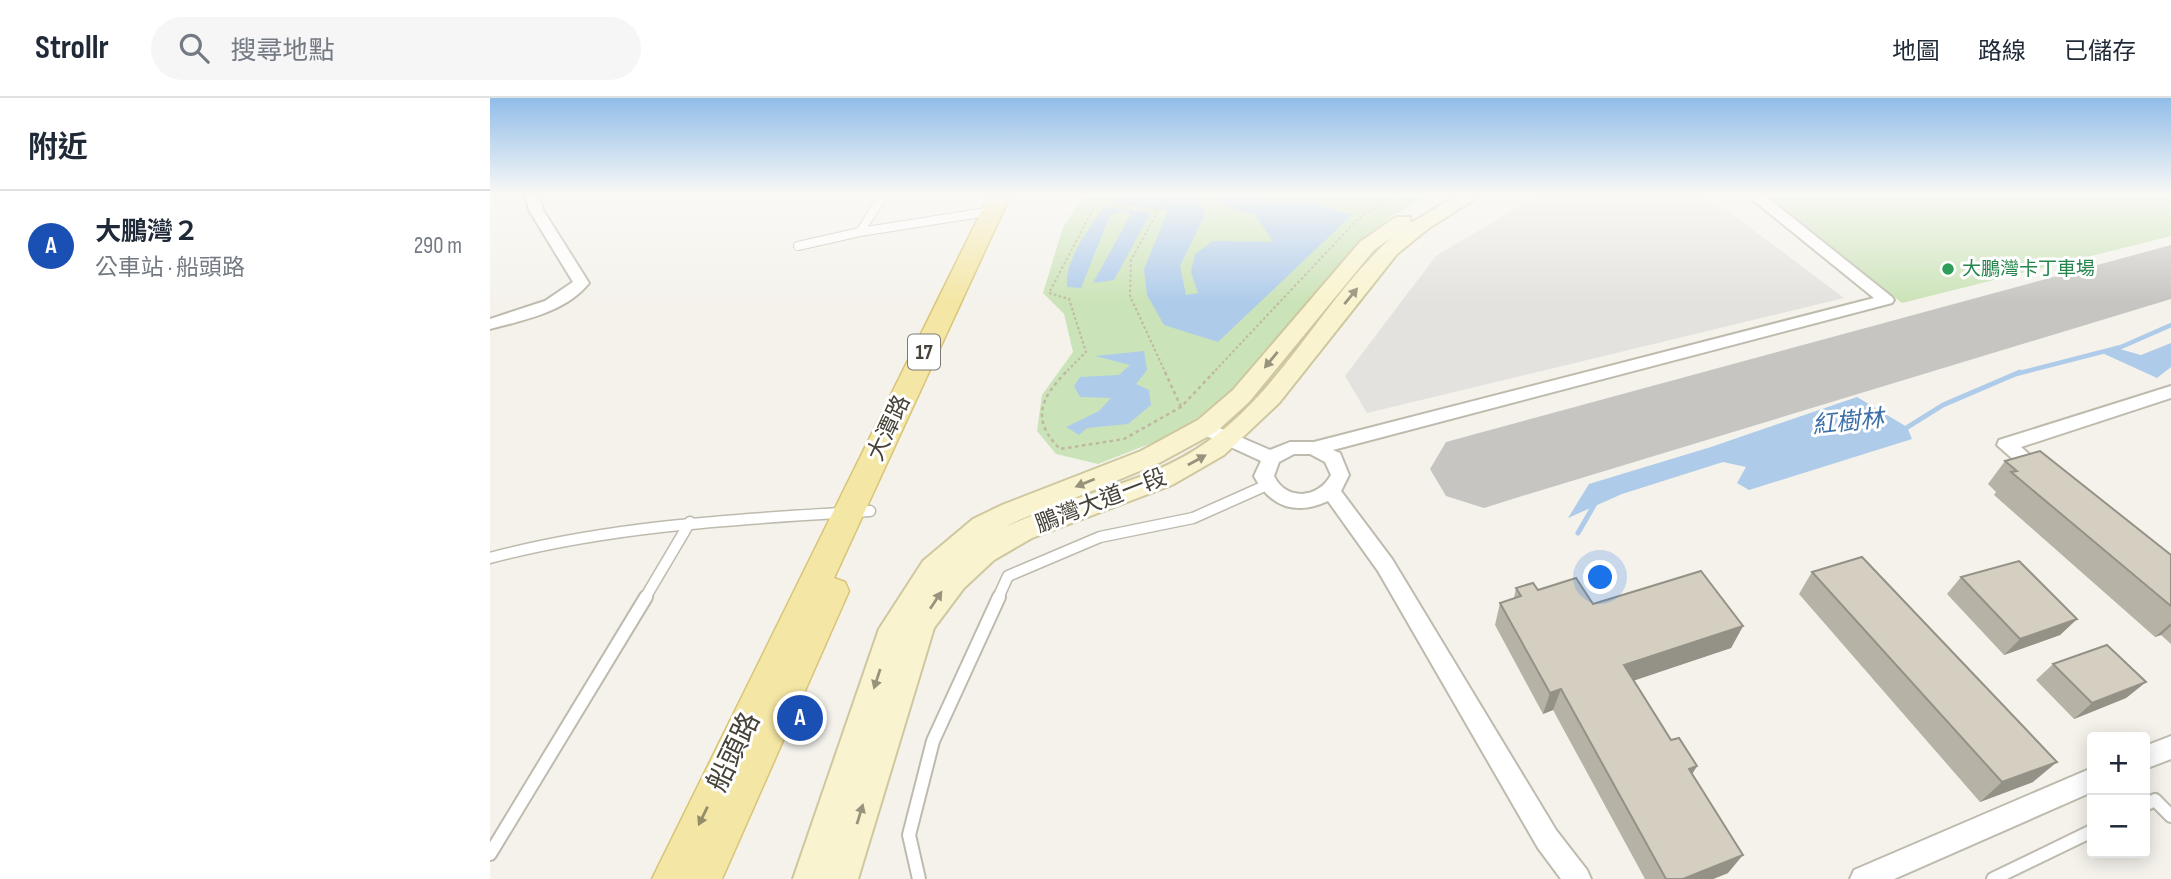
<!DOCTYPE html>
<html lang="zh-TW">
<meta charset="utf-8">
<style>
body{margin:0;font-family:"Sofia Sans Condensed","Noto Sans TC",sans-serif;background:#f6f6f7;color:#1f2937}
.controls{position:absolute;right:21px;bottom:21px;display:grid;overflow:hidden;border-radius:7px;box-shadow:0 4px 18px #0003}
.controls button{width:63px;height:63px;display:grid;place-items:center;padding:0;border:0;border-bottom:2px solid #e0e1e3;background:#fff;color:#1f2937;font:35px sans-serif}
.you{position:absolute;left:1111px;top:480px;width:24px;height:24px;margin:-18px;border:5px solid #fff;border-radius:50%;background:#1a73e8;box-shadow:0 0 0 10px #1a73e833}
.badge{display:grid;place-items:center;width:46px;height:46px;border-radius:50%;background:#b45309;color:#fff;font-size:23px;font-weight:700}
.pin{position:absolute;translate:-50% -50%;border:4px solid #fff;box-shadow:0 2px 7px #0006}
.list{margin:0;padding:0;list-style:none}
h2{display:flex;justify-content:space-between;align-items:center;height:91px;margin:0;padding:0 28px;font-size:30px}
h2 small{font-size:23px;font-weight:400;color:#747a83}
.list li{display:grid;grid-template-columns:46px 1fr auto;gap:21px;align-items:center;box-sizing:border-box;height:112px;padding:0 28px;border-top:2px solid #e0e1e3}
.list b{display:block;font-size:26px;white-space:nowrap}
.list p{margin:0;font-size:23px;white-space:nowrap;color:#747a83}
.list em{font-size:23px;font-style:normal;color:#747a83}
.icon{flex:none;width:38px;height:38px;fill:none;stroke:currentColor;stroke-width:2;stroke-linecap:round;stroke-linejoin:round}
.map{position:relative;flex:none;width:1681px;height:781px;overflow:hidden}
header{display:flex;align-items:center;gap:42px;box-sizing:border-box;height:98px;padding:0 35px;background:#fff;border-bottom:2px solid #e0e1e3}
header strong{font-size:33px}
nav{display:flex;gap:38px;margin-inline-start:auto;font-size:24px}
.search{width:490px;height:63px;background:#f6f6f7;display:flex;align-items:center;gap:18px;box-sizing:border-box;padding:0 24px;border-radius:38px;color:#747a83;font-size:26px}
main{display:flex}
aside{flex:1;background:#fff}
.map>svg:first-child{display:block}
</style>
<header>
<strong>Strollr</strong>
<div class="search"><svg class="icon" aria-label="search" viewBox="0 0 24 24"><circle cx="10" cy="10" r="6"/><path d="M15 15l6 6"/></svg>搜尋地點</div>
<nav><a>地圖</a><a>路線</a><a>已儲存</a></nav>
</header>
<main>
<aside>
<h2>附近<small></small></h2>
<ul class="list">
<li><span class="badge" style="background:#1a4fb4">A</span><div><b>大鵬灣２</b><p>公車站 · 船頭路</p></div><em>290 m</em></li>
</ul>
</aside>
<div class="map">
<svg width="1681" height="781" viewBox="0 0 1681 781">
<rect width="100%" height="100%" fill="#f4f2eb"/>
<g fill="#cbe3b8">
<polygon points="595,96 945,96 903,117 868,146 755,281 690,334 608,366 566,356 547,333 552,297 583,254 574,216 553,195 573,129"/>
<polygon points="1274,96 1681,96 1681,138 1412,205"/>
</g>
<polygon fill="#e3e2df" points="1050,96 1206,96 1242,116 1354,200 877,315 855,278 946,158"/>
<g fill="#aecbea">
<polygon points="626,96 698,97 710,102 715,117 690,168 696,197 708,195 701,174 705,156 723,143 783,144 765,116 741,111 717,96 767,96 787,104 819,104 862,117 728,244 674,227 657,197 654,171 678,113 619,105"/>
<path d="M614,109l47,5 -37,68 -21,3 38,-69 -8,-4 -13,5 -29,73 -14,-1c-2,-28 21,-57 37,-80z"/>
<polygon points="1681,245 1681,269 1667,280 1610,254 1626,250 1651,257"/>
<polygon points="654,253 657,272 646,286 659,292 661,307 638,326 597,330 589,337 576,329 609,313 621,300 590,299 584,288 590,279 629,277 640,267 605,258"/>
<polygon points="1367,299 1417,329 1422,341 1259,392 1247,385 1256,369 1233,364 1132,396 1078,420 1099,386 1221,349"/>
</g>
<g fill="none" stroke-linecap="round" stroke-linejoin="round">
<polyline stroke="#aecbea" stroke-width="4.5" points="1526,276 1631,249 1681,227"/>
<g stroke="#aecbea" stroke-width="5">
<polyline points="1413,332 1453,307 1530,274"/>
<polyline points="1088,435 1106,404"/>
</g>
<polygon fill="#c6c5c2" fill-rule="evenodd" points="1681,147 1681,201 1032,398 994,410 956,398 940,371 956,344"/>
<defs>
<g id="lane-far2">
<polyline points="370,134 394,96"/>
<polyline points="308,148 370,134 503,113"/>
</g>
<g id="lane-far1">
<path d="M0,460c124,-33 252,-39 380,-47"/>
<polyline points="155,500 200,424"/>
<polyline points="508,500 518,478 610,439 703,420 777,387"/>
</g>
<g id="lane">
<polyline points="1655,707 1665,702 1681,718"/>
<polyline points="0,756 156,499"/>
<polyline points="429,781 419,737 443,643 509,499"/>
<polyline points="1503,781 1602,733"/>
</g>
<g id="street">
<path d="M35,96h14l4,16 46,73c-23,29 -65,37 -99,46v-10l55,-18 28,-19 -44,-72z"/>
<path d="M1263,96h10l129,103 2,3 -2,3 -559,147 7,3 9,22 -8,16 51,68 164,271 31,40 4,9h-30l-23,-31 -160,-277 -50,-70c-32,15 -58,6 -74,-25l7,-15 -63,-29 -3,-4 3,-4h12l60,26 20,-8h24l560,-144 -121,-98zM804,356h16l15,8 6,13c-13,24 -45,26 -57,1l5,-14z"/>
<polygon points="1681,288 1681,300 1531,349 1559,374 1557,379 1543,379 1507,347 1509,342"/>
<polygon points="1681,638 1681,661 1655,671 1655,648"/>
<polygon points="1602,670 1602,694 1404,781 1360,781 1364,772"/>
</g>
<path id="secondary" d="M969,96h24l-54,34 -32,26 -118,149 -55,52 -52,30 -140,53 -38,22 -30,28 -30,40 -76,251h-65l86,-250 44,-68 50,-42 29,-14 139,-54 57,-31 35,-30 127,-148 36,-25h14l1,6zM902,139c-69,62 -108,150 -185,205 -60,43 -135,51 -200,84l152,-63 57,-31 33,-30 125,-152z"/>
<polygon id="primary" points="500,96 521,96 344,480 355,484 359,493 232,781 162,781"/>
</defs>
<use href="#lane-far2" stroke="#bebbae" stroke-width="10"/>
<use href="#lane-far1" stroke="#bebbae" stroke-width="13"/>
<use href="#lane" stroke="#bebbae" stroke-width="16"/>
<use href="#street" stroke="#bebbae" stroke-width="4"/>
<use href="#secondary" stroke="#cec79f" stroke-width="4"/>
<use href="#primary" stroke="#d8c575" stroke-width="3"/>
<g stroke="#bfb7a1" stroke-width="2" stroke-dasharray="2.5 2.5" stroke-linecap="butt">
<polyline points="574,276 596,254 579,201 559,195 611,96"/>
<polyline points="676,276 640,198 641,162 677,96"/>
<polyline points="722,276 866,123 904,96"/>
</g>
<g stroke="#bfb7a1" stroke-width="2.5" stroke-dasharray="3.5 3.5" stroke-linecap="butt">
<path d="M576,274c-26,27 -35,48 -6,77l64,-10 57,-32 33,-35"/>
<polyline points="675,274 691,309"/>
</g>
<use href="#lane-far2" stroke="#fff" stroke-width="8"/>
<use href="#lane-far1" stroke="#fff" stroke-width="10"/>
<use href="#lane" stroke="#fff" stroke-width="12"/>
<use href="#street" fill="#fff" fill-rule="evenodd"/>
<use href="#secondary" fill="#f9f4cf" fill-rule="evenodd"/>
<use href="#primary" fill="#f4e6a4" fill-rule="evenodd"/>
</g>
<g fill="#b6b2a6">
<polygon points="1515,363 1681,457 1681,546 1671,537 1665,539 1504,397 1506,394 1498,386"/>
<polygon points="1322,474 1543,684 1490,704 1309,496"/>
<polygon points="1471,479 1587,521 1570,537 1514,557 1457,496"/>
<polygon points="1026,490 1048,492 1103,506 1253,528 1241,550 1143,582 1181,642 1207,668 1202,676 1238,775 1223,781 1155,781 1063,612 1053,616 1005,527 1010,505 1024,500"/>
<polygon points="1563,566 1656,584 1636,600 1584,621 1546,582"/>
</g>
<g fill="#949187">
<polygon points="1587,521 1570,537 1514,557 1530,541"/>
<polygon points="1681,525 1681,528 1671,537 1665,539"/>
<polygon points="1253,528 1241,550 1125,589 1134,567"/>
<polygon points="1656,584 1636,600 1584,621 1602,605"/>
<polygon points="1071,591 1063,612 1053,616 1060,595"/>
<polygon points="1567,664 1543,684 1490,704 1512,684"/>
<polygon points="1207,668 1195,688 1199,671"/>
<polygon points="1253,757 1238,775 1223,781 1193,781"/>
</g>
<g fill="#d4cfc1" stroke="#949187" stroke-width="2">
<polygon points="1550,353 1681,457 1681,508 1521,374 1527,373 1515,363"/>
<polygon points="1372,459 1567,664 1512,684 1322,474"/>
<polygon points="1529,463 1587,521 1530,541 1471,479"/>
<polygon points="1211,473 1253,528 1134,567 1181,642 1189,640 1207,668 1199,671 1253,757 1193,781 1176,781 1071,591 1060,595 1010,505 1031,498 1026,490 1043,485 1048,492 1086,480 1103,506"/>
<polygon points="1617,547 1656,584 1602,605 1563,566"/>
</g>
<defs><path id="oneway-solid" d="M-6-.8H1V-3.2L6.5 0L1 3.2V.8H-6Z" transform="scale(1.75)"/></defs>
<g fill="#97937c">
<use href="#oneway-solid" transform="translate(861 198) rotate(-51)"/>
<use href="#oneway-solid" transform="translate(781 262) rotate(129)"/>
<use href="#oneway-solid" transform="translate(707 362) rotate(-29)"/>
<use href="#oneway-solid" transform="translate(595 385) rotate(158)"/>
<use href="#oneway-solid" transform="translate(446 502) rotate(-56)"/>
<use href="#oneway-solid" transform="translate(387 581) rotate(108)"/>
<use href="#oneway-solid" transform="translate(370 716) rotate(-73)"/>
</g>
<use fill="#958c69" href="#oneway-solid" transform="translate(213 718) rotate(116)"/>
<linearGradient id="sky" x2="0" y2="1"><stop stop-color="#91bde9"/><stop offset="0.47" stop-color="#faf9f6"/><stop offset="1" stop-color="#faf9f6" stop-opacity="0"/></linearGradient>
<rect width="1681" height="205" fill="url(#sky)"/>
<circle fill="#2e9e5b" stroke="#fff" stroke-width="2.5" cx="1458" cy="171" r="7"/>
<g text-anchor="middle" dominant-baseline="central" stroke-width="6" stroke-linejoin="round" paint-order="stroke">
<g font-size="19" fill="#27864d" stroke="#fff" text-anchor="start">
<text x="1472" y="171">大鵬灣卡丁車場</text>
</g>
<rect fill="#fff" stroke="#7e7b74" stroke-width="2" x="418" y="236.5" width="32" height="35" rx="5"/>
<g font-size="21" font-weight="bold" fill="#474339">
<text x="434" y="254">17</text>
</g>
<g font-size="23" fill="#474339" stroke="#fff">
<text transform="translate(399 330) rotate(-65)">大潭路</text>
<text transform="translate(611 403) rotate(-21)">鵬灣大道一段</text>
</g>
<g font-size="24" font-style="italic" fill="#3d70a9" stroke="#fff">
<text transform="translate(1358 324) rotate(-6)">紅樹林</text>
</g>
<g font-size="28" fill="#474339" stroke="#fff">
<text transform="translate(244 654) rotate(-64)">船頭路</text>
</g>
</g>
</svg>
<div class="controls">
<button>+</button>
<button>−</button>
</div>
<div class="you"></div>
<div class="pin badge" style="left:310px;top:620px;background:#1a4fb4">A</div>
</div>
</main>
